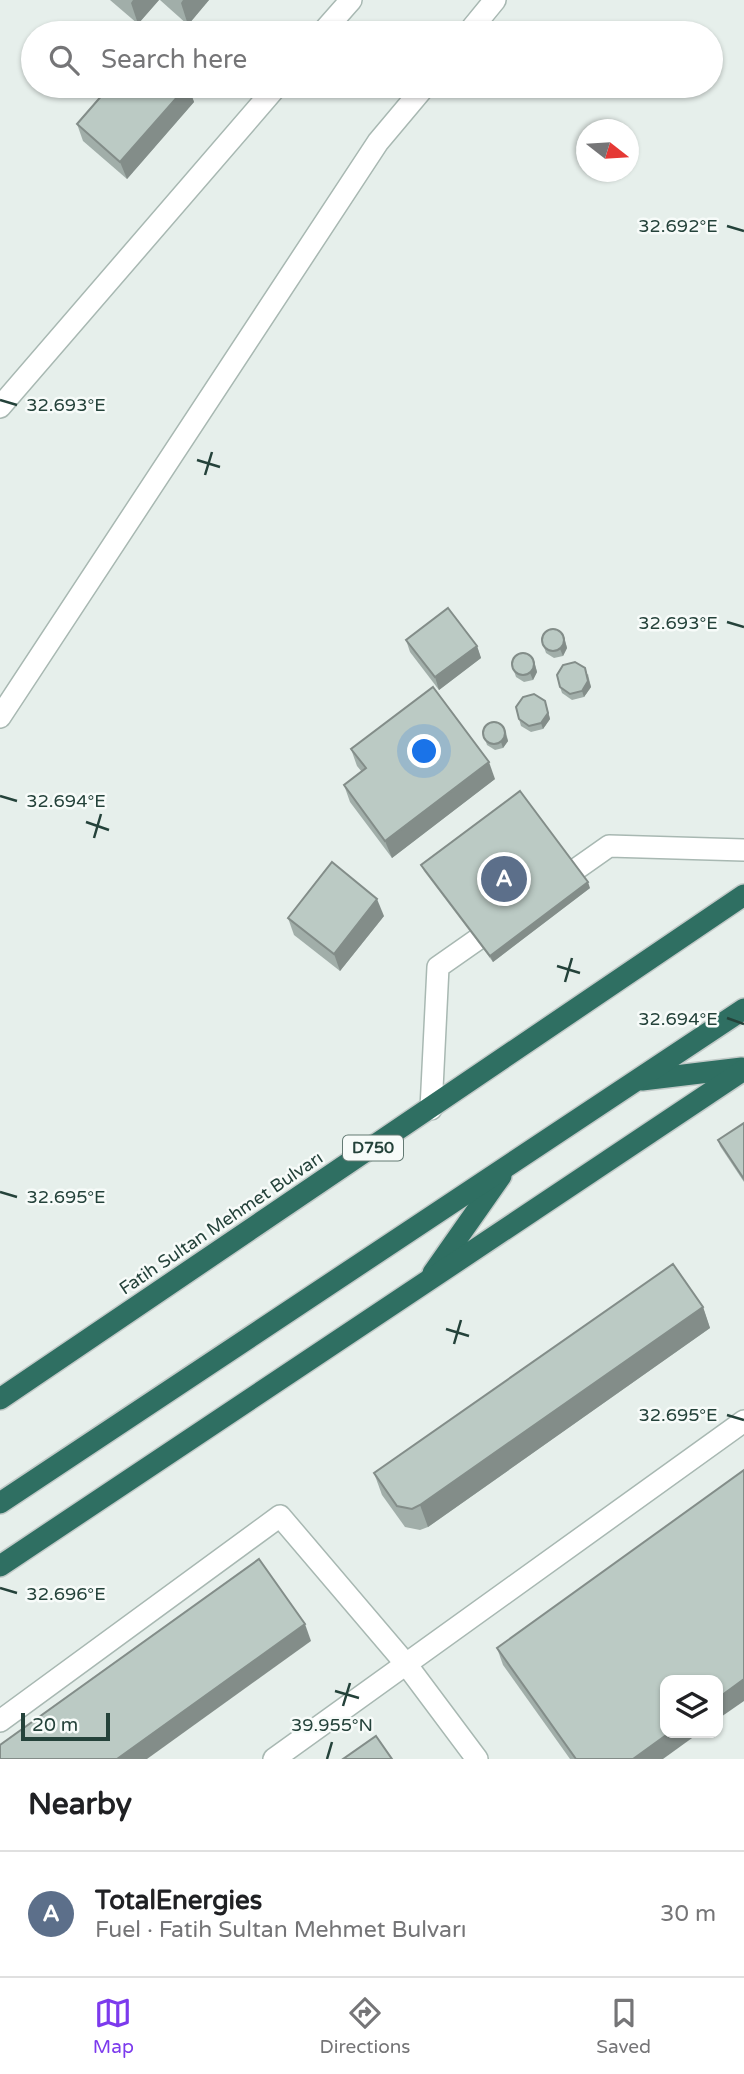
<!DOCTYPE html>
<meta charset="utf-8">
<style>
body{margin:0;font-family:"Varela Round",sans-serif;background:#f2f2f2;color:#202124}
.controls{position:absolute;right:21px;bottom:21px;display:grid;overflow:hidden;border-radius:14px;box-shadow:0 2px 5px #0004}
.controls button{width:63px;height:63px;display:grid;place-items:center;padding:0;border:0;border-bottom:2px solid #e0e0e0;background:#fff;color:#202124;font:35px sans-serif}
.compass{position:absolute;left:576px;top:119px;width:63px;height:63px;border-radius:50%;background:#fff;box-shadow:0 2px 5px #0004;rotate:107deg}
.scale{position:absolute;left:21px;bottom:18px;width:89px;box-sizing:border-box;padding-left:7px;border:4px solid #24423a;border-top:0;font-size:19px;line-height:24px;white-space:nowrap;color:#24423a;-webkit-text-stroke:5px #f7fbf9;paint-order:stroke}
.you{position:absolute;left:425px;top:752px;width:24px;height:24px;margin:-18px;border:5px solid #fff;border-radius:50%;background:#1a73e8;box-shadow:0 0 0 10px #1a73e833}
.badge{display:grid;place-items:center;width:46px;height:46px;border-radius:50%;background:#7c3aed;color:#fff;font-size:23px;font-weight:700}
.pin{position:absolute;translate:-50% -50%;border:4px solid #fff;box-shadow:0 2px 7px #0006}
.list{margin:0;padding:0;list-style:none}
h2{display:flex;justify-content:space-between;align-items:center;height:91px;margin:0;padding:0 28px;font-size:30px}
h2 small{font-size:23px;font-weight:400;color:#757577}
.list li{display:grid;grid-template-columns:46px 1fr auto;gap:21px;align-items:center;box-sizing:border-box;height:126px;padding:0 28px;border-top:2px solid #e0e0e0}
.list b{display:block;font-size:26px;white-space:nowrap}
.list p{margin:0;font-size:23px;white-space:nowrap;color:#757577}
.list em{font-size:23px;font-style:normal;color:#757577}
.icon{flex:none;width:38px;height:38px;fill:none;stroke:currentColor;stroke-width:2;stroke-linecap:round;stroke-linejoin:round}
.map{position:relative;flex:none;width:744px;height:1759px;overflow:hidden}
.search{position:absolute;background:#fff;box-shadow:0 2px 5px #0004;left:21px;right:21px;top:21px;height:77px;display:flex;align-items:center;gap:18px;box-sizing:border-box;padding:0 24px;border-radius:38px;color:#757577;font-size:26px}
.sheet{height:217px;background:#fff}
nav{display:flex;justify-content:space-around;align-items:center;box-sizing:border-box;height:98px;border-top:2px solid #e0e0e0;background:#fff;font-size:19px;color:#757577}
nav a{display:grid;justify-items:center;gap:4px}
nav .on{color:#7c3aed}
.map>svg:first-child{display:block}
</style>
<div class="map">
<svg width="744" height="1759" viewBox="0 0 744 1759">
<rect width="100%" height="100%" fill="#e6efeb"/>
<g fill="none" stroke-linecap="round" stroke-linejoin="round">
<defs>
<g id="minor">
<polyline points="322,33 351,0"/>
<polyline points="468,33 495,0"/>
<polyline points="0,407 277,86"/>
<polyline points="0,717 378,142 425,86"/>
<polyline points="555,884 609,846 744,850"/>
<polyline points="431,1109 438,967 498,925"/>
<polyline points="0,1721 280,1516 406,1664 477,1759"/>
<polyline points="274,1759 744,1421"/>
</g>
<g id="highway">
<polyline points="642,1080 742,1068"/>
<polyline points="433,1273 501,1176"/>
<polyline points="0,1399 744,895"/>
<polyline points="0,1503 744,1009"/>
<polyline points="0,1566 744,1070"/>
</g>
</defs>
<use href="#minor" stroke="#a8b8b2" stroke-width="24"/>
<use href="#highway" stroke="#c2cac8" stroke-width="24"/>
<use href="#minor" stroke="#fff" stroke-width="21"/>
<use href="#highway" stroke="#2f6f62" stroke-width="21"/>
</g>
<g fill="#a1aea9">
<polygon points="110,0 159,0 138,24"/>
<polygon points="160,0 209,0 188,25"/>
<polygon points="110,86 188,86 194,102 127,179 83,141 77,124"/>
<polygon points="406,640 477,646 481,658 439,690 410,652"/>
<polygon points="565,640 567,648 563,656 554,658 546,653 544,647"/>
<polygon points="535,664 537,672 533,680 524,682 516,677 514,671"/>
<polygon points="588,674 591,687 584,697 572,700 562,693 560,687"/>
<polygon points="547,707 550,719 543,729 531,732 521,726 519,719"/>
<polygon points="506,732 508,741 503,748 495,750 487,745 485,739"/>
<polygon points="351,749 495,779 392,858 350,802 344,785 362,772 357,766"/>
<polygon points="421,865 590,888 493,962 424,871"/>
<polygon points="384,916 340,971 294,935 288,918"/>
<polygon points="744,1123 744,1182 720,1146 718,1140"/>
<polygon points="703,1307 710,1328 428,1527 420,1530 405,1527 382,1495 374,1473"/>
<polygon points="497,1648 663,1759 570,1759 503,1665"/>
</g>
<g fill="#838d89">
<polygon points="133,0 159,0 138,24 131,3"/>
<polygon points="183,0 209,0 188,25 181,3"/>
<polygon points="187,86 188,86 194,102 127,179 120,162"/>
<polygon points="563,634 567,648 563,656 560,649"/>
<polygon points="477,646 481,658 439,690 435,677"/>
<polygon points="533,658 537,672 533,680 530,673"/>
<polygon points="585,668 591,687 584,697 582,691"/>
<polygon points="545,701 550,719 543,729 541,723"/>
<polygon points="503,726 508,741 503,748 501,742"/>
<polygon points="489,762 495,779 392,858 385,841"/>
<polygon points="588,882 590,888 493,962 490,956"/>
<polygon points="377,899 384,916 340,971 334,954"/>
<polygon points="703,1307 710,1328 428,1527 420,1505"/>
<polygon points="305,1624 311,1641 147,1759 117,1759"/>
<polygon points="744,1679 744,1701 718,1719 718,1698"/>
<polygon points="669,1733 699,1733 663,1759 633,1759"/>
</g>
<g fill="#bbcac4" stroke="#838d89" stroke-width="2">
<polygon points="110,86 187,86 120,162 77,124"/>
<polygon points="448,608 477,646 435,677 406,640"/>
<circle cx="553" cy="640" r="11"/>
<circle cx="523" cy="664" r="11"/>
<polygon points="575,662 585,668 588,681 582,691 570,694 560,687 557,675 563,665"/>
<polygon points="433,687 489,762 385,841 344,785 366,768 351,749"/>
<polygon points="534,694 545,701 548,713 541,723 529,726 519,719 516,707 523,697"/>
<circle cx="494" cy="733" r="11"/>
<polygon points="520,791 588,882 490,956 421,865"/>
<polygon points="332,862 377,899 334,954 288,918"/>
<polygon points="744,1123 744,1179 718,1140"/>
<polygon points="673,1264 703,1307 420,1505 412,1509 397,1506 374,1473"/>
<polygon points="744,1470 744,1679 718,1698 718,1680 665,1680 665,1733 669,1733 633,1759 576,1759 497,1648"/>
<polygon points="259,1559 305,1624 117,1759 0,1759 0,1745"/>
<polygon points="376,1736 392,1759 343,1759"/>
</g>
<path fill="none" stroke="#24423a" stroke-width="2.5" d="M727,226l17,5M0,400l17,5M197,460l23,7M205,475l7,-23M727,622l17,5M0,796l17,5M86,822l23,8M94,838l7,-24M557,966l23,7M565,982l7,-24M727,1018l17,6M0,1192l17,5M446,1329l23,7M454,1344l7,-24M727,1415l17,5M0,1588l17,5M335,1691l24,7M343,1706l7,-23M327,1759l5,-17"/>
<g text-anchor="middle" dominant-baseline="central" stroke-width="5" stroke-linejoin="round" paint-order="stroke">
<rect fill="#f7fbf9" stroke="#637a73" stroke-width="2" x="343" y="1135.5" width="60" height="25" rx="5"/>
<g font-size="16" font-weight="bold" fill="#24423a">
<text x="373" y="1148">D750</text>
</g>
<g font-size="18" fill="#24423a" stroke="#f7fbf9">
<text transform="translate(221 1223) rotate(-34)">Fatih Sultan Mehmet Bulvarı</text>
</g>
</g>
<g font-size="18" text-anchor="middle" fill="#24423a" stroke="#f7fbf9" stroke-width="5" stroke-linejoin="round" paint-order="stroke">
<text x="678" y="232">32.692°E</text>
<text x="66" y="411">32.693°E</text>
<text x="678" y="629">32.693°E</text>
<text x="66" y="807">32.694°E</text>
<text x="678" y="1025">32.694°E</text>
<text x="66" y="1203">32.695°E</text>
<text x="678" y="1421">32.695°E</text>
<text x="66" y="1600">32.696°E</text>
<text x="332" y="1731">39.955°N</text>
</g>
</svg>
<div class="controls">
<button><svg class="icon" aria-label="layers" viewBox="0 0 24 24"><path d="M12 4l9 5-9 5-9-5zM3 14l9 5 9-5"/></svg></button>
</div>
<svg class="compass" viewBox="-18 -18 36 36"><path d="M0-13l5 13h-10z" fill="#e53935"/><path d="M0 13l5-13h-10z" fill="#757577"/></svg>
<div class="scale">20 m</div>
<div class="you"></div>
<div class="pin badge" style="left:504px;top:879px;background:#5c6f8a">A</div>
<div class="search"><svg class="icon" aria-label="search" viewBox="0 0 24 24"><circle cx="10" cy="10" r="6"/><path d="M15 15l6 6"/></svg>Search here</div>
</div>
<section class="sheet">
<h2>Nearby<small></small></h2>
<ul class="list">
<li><span class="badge" style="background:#5c6f8a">A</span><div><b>TotalEnergies</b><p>Fuel · Fatih Sultan Mehmet Bulvarı</p></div><em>30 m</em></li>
</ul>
</section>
<nav>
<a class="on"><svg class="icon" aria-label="map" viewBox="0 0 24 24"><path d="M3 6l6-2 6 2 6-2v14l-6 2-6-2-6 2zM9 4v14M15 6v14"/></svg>Map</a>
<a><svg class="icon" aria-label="directions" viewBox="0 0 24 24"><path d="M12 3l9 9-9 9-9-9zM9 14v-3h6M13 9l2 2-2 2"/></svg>Directions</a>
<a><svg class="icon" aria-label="saved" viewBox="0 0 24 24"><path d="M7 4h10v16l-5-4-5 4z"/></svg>Saved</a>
</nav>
